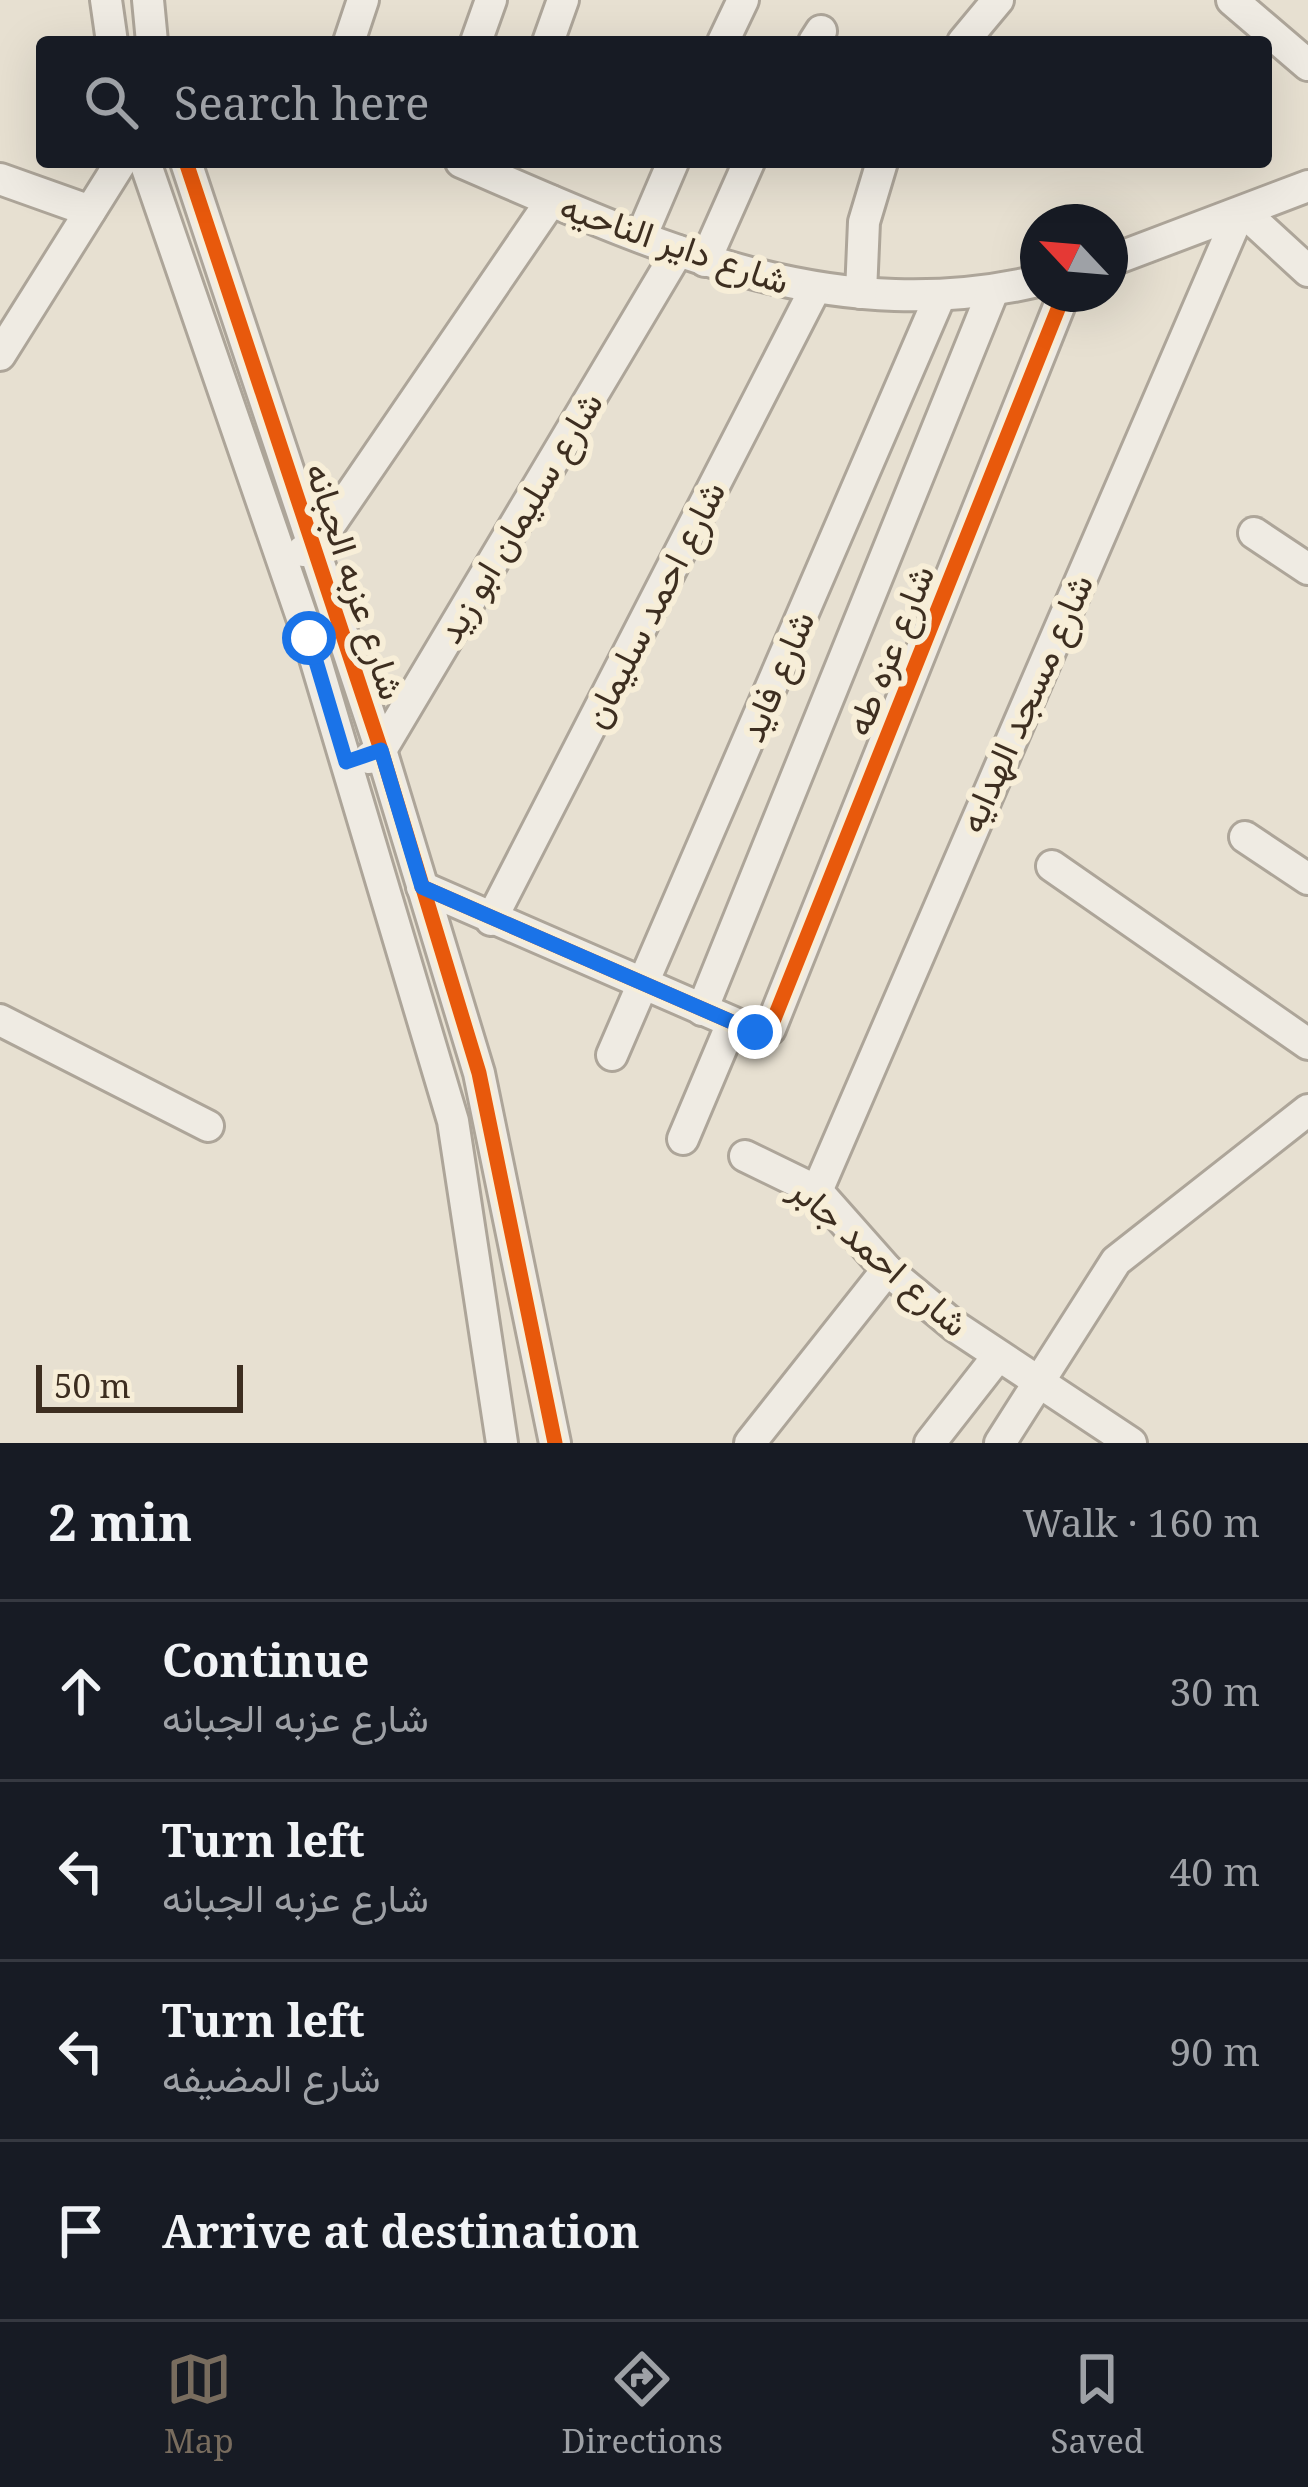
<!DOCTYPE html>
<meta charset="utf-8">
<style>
body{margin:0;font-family:"Noto Serif",Vazirmatn,serif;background:#242831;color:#f1f3f6}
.compass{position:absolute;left:1020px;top:204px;width:108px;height:108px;border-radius:50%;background:#171b24;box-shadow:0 12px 48px #0002;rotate:296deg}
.scale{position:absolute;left:36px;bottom:30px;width:207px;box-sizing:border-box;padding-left:12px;border:6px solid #3d2e20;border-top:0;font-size:33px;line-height:42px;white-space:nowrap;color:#3d2e20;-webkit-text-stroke:9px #f7eed8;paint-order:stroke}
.stop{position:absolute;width:36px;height:36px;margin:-27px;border:9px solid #1a73e8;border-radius:50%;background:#fff}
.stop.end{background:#1a73e8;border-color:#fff;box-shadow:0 3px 12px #0008}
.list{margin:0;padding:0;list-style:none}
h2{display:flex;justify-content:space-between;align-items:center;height:156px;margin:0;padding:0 48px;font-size:51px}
h2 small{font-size:39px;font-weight:400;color:#9ea1a6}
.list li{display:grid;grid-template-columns:78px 1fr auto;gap:36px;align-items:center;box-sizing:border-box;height:180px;padding:0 48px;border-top:3px solid #363941}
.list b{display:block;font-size:45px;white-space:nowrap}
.list p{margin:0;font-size:39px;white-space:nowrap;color:#9ea1a6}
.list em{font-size:39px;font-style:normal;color:#9ea1a6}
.icon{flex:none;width:66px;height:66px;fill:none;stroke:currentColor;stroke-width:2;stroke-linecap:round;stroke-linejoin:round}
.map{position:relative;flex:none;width:1308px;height:1443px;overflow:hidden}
.search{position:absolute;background:#171b24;box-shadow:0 12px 48px #0002;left:36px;right:36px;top:36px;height:132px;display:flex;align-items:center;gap:30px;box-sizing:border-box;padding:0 42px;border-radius:12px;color:#9ea1a6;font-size:45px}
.sheet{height:876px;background:#171b24}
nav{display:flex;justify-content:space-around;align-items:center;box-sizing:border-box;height:168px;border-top:3px solid #363941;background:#171b24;font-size:33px;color:#9ea1a6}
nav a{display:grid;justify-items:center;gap:6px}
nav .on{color:#786c5e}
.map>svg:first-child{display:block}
</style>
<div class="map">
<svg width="1308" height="1443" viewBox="0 0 1308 1443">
<rect width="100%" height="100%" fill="#e7e0d1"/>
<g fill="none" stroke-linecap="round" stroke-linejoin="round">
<defs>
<g id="street">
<polyline points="106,0 112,42"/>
<polyline points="148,0 152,42"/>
<polyline points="1232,0 1308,65"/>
<polyline points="349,42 363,0"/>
<polyline points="476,42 491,0"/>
<polyline points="548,42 563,0"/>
<polyline points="723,42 743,0"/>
<polyline points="814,42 821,31"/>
<polyline points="963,42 998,0"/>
<polyline points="145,162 309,638 453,1121 502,1443"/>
<polyline points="186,162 381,750 479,1073 555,1443"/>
<path d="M461,162c190,82 366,168 577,119"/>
<polyline points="0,179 90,211"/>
<polyline points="1245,213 1308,271"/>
<polyline points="641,237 673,162"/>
<polyline points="705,261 749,162"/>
<polyline points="1110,261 1308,186"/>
<polyline points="861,293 864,222 882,162"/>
<polyline points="0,355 121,162"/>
<polyline points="1254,533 1308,569"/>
<polyline points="303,551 314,548 551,201"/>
<polyline points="369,758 381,750 678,251"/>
<polyline points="1245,837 1308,879"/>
<polyline points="1052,866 1308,1044"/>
<polyline points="422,887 755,1032 770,1029 1064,294"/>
<polyline points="491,920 815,289"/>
<polyline points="702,1010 993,291"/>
<polyline points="0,1020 208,1126"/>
<polyline points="612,1055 940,296"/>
<polyline points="683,1139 732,1023"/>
<polyline points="745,1156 817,1191 887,1270 956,1327 1131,1443"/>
<polyline points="817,1191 1238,216"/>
<polyline points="750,1443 887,1270"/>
<polyline points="930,1443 998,1356"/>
<polyline points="1000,1443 1116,1261 1308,1110"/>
</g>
</defs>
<use href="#street" stroke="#ada599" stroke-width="36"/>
<use href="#street" stroke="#efebe3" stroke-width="30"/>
<defs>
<g id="cycleway">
<polyline points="186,162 381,750 479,1073 555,1443"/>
<polyline points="422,887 755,1032 770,1029 1064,294"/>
</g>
</defs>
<use href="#cycleway" stroke="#f7eed8" stroke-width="22"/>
<use href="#cycleway" stroke="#e8590c" stroke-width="15"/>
</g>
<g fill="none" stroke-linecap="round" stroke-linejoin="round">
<polyline stroke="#1a73e8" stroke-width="15" points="309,638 346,762 381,750 422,887 755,1032"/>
</g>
<g text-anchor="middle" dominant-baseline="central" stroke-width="12" stroke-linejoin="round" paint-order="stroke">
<g font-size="36" fill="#3d2e20" stroke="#f7eed8">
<text transform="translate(675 243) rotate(19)">شارع داير الناحيه</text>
<text transform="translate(519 517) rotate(-59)">شارع سليمان ابو زيد</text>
<text transform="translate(356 581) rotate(72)">شارع عزبه الجبانه</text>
<text transform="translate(653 604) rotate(-63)">شارع احمد سليمان</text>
<text transform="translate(889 650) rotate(-68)">شارع عزه طه</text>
<text transform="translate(776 676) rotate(-67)">شارع فايد</text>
<text transform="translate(1025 703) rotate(-66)">شارع مسجد الهدايه</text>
<text transform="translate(880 1256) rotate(41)">شارع احمد جابر</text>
</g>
</g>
</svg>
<svg class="compass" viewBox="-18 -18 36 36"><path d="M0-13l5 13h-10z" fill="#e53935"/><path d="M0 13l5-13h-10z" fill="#9ea1a6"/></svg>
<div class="scale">50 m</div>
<div class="stop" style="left:309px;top:638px"></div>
<div class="stop end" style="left:755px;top:1032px"></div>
<div class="search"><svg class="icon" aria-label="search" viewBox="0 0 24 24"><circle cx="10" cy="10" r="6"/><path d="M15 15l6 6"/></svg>Search here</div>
</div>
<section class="sheet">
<h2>2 min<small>Walk · 160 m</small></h2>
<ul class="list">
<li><svg class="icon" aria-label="ahead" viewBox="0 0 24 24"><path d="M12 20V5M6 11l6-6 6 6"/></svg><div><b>Continue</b><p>شارع عزبه الجبانه</p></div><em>30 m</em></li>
<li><svg class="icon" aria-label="left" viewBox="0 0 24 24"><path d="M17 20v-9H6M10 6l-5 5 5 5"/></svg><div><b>Turn left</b><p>شارع عزبه الجبانه</p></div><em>40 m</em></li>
<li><svg class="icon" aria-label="left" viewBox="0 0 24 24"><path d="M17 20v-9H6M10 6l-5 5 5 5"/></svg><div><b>Turn left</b><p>شارع المضيفه</p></div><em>90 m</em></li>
<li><svg class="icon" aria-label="arrive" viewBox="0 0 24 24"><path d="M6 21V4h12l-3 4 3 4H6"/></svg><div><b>Arrive at destination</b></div></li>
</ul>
</section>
<nav>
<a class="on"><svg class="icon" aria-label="map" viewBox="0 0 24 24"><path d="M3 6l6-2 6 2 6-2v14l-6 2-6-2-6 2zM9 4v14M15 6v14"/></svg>Map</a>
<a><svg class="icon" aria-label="directions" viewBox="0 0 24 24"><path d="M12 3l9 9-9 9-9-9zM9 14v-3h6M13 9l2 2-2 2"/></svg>Directions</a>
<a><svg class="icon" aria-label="saved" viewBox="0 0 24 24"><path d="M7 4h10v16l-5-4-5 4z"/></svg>Saved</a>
</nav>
